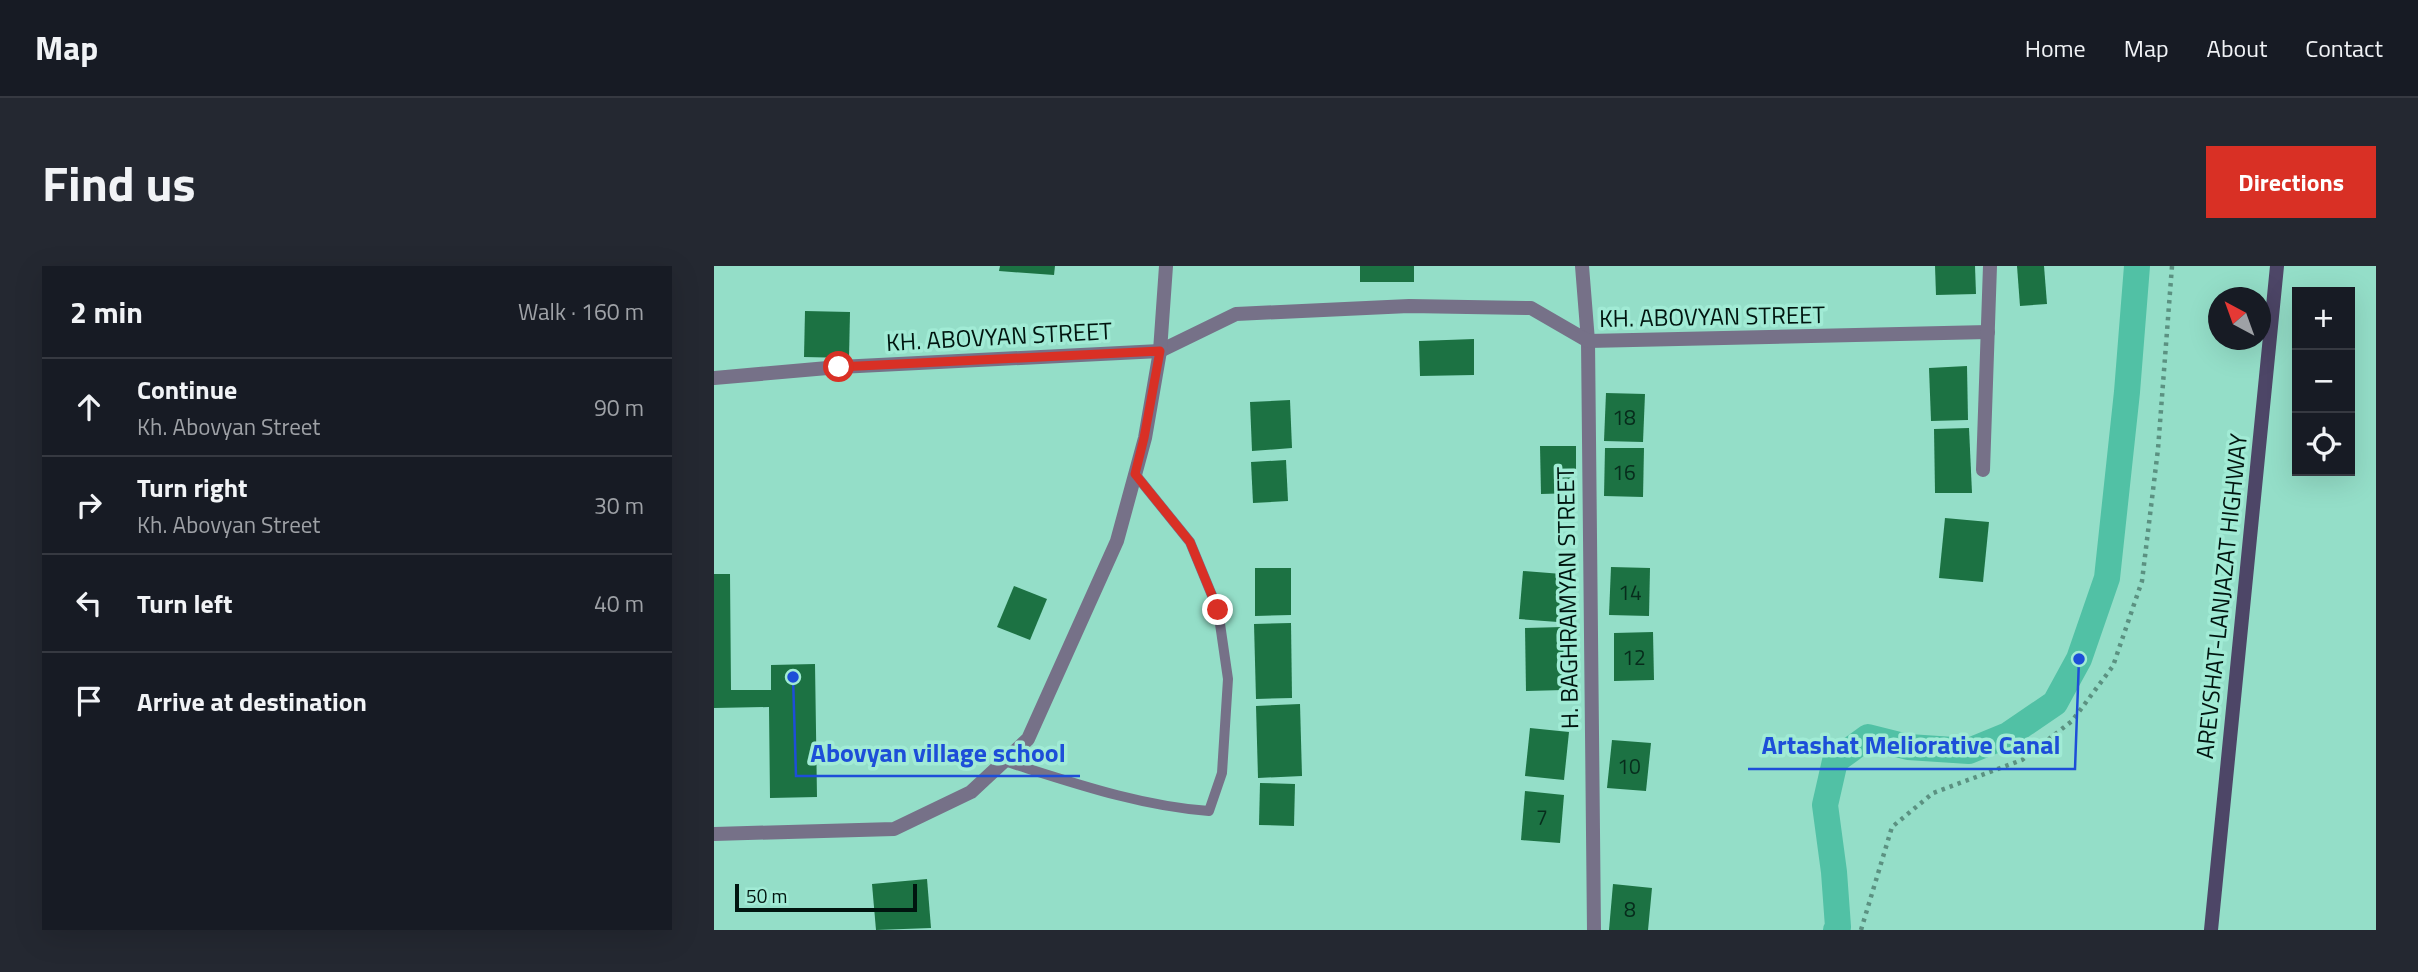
<!DOCTYPE html>
<meta charset="utf-8">
<style>
body{margin:0;font-family:"Titillium Web",sans-serif;background:#242831;color:#f1f3f6}
.controls{position:absolute;right:21px;top:21px;display:grid;overflow:hidden;border-radius:0px;box-shadow:0 7px 28px #0002}
.controls button{width:63px;height:63px;display:grid;place-items:center;padding:0;border:0;border-bottom:2px solid #363941;background:#171b24;color:#f1f3f6;font:35px sans-serif}
.compass{position:absolute;left:1494px;top:21px;width:63px;height:63px;border-radius:50%;background:#171b24;box-shadow:0 7px 28px #0002;rotate:319deg}
.scale{position:absolute;left:21px;bottom:18px;width:182px;box-sizing:border-box;padding-left:7px;border:4px solid #00150f;border-top:0;font-size:19px;line-height:24px;white-space:nowrap;color:#00150f;-webkit-text-stroke:5px #a1ebd5;paint-order:stroke}
.stop{position:absolute;width:21px;height:21px;margin:-16px;border:5px solid #d93025;border-radius:50%;background:#fff}
.stop.end{background:#d93025;border-color:#fff;box-shadow:0 2px 7px #0008}
.list{margin:0;padding:0;list-style:none}
h2{display:flex;justify-content:space-between;align-items:center;height:91px;margin:0;padding:0 28px;font-size:30px}
h2 small{font-size:23px;font-weight:400;color:#9ea1a6}
.list li{display:grid;grid-template-columns:46px 1fr auto;gap:21px;align-items:center;box-sizing:border-box;height:98px;padding:0 28px;border-top:2px solid #363941}
.list b{display:block;font-size:26px;white-space:nowrap}
.list p{margin:0;font-size:23px;white-space:nowrap;color:#9ea1a6}
.list em{font-size:23px;font-style:normal;color:#9ea1a6}
.icon{flex:none;width:38px;height:38px;fill:none;stroke:currentColor;stroke-width:2;stroke-linecap:round;stroke-linejoin:round}
.map{position:relative;flex:none;width:1662px;height:664px;overflow:hidden;border-radius:0px}
header{display:flex;align-items:center;gap:42px;box-sizing:border-box;height:98px;padding:0 35px;background:#171b24;border-bottom:2px solid #363941}
header strong{font-size:33px}
nav{display:flex;gap:38px;margin-inline-start:auto;font-size:24px}
.intro{display:flex;align-items:center;justify-content:space-between;box-sizing:border-box;height:168px;padding:0 42px}
h1{margin:0;font-size:49px}
.button{padding:18px 32px;border-radius:0px;background:#d93025;color:#fff;font-size:24px;font-weight:700}
main{display:flex;gap:42px;padding:0 42px}
aside{flex:1;background:#171b24;border-radius:0px;box-shadow:0 7px 28px #0002}
.map>svg:first-child{display:block}
</style>
<header>
<strong>Map</strong>
<nav><a>Home</a><a>Map</a><a>About</a><a>Contact</a></nav>
</header>
<div class="intro"><h1>Find us</h1><a class="button">Directions</a></div>
<main>
<aside>
<h2>2 min<small>Walk · 160 m</small></h2>
<ul class="list">
<li><svg class="icon" aria-label="ahead" viewBox="0 0 24 24"><path d="M12 20V5M6 11l6-6 6 6"/></svg><div><b>Continue</b><p>Kh. Abovyan Street</p></div><em>90 m</em></li>
<li><svg class="icon" aria-label="right" viewBox="0 0 24 24"><path d="M7 20v-9h11M14 6l5 5-5 5"/></svg><div><b>Turn right</b><p>Kh. Abovyan Street</p></div><em>30 m</em></li>
<li><svg class="icon" aria-label="left" viewBox="0 0 24 24"><path d="M17 20v-9H6M10 6l-5 5 5 5"/></svg><div><b>Turn left</b></div><em>40 m</em></li>
<li><svg class="icon" aria-label="arrive" viewBox="0 0 24 24"><path d="M6 21V4h12l-3 4 3 4H6"/></svg><div><b>Arrive at destination</b></div></li>
</ul>
</aside>
<div class="map">
<svg width="1662" height="664" viewBox="0 0 1662 664">
<rect width="100%" height="100%" fill="#94dec8"/>
<g fill="none" stroke-linecap="round" stroke-linejoin="round">
<polyline stroke="#51c1a5" stroke-width="26" points="1122,664 1124,661 1120,606 1111,539 1121,495 1154,471 1194,481 1255,485 1294,469 1341,437 1365,393 1393,312 1413,126 1423,0"/>
</g>
<g fill="#1c7243">
<polygon points="286,0 341,0 340,9 285,5"/>
<rect x="646" y="0" width="54" height="16"/>
<polygon points="1221,0 1261,0 1262,28 1222,29"/>
<polygon points="1303,0 1330,0 1333,38 1306,40"/>
<polygon points="91,45 136,46 135,92 90,91"/>
<polygon points="760,73 760,109 706,110 705,75"/>
<polygon points="1253,100 1254,154 1217,155 1215,102"/>
<polygon points="892,127 931,128 929,176 890,175"/>
<polygon points="576,134 578,182 538,185 536,136"/>
<polygon points="1255,162 1258,227 1221,227 1220,163"/>
<polygon points="826,180 862,180 862,227 827,228"/>
<polygon points="891,182 930,182 929,231 890,230"/>
<polygon points="572,194 574,235 539,237 537,196"/>
<polygon points="1231,252 1275,256 1269,316 1225,312"/>
<polygon points="897,301 936,302 935,350 895,349"/>
<polygon points="541,302 577,302 577,349 541,350"/>
<polygon points="809,305 848,308 844,356 805,353"/>
<polygon points="0,308 16,308 17,424 57,424 57,399 101,398 103,531 56,532 55,441 0,442"/>
<polygon points="300,320 333,333 316,374 283,361"/>
<polygon points="577,357 578,432 542,433 540,358"/>
<polygon points="849,361 850,424 812,425 811,362"/>
<polygon points="939,366 940,414 900,415 900,367"/>
<polygon points="586,438 588,510 544,512 542,440"/>
<polygon points="816,462 855,466 850,514 811,510"/>
<polygon points="898,474 937,477 932,525 893,522"/>
<polygon points="546,517 581,518 580,560 545,559"/>
<polygon points="811,525 850,529 846,577 807,574"/>
<polygon points="213,613 217,662 162,664 158,618"/>
<polygon points="899,618 938,622 934,664 895,664"/>
</g>
<g fill="none" stroke-linecap="round" stroke-linejoin="round">
<polyline stroke="#5b9181" stroke-width="4.5" stroke-dasharray="3.5 5" stroke-linecap="butt" points="1147,664 1178,561 1219,527 1308,494 1358,455 1399,400 1428,315 1444,183 1458,0"/>
<path stroke="#767188" stroke-width="10" d="M290,495c67,21 135,45 205,50l13,-38 6,-94 -10,-69 -28,-68 -55,-68"/>
<g stroke="#767188" stroke-width="14">
<polyline points="868,0 874,75 880,664"/>
<polyline points="0,112 125,101 446,85 522,48 695,40 817,42 874,75 1274,66"/>
<polyline points="1269,204 1276,0"/>
<polyline points="0,568 180,563 257,526 314,473 403,275 431,172 446,85 452,0"/>
</g>
<polyline stroke="#4d4667" stroke-width="14" points="1497,664 1563,0"/>
</g>
<g fill="none" stroke-linecap="round" stroke-linejoin="round">
<polyline stroke="#d93025" stroke-width="9" points="125,101 446,85 430,172 421,208 476,276 504,344"/>
</g>
<g text-anchor="middle" dominant-baseline="central" stroke-width="7" stroke-linejoin="round" paint-order="stroke">
<g font-size="21" fill="#072c1c">
<text x="910" y="151">18</text>
<text x="910" y="206">16</text>
<text x="916" y="326">14</text>
<text x="920" y="391">12</text>
<text x="915" y="500">10</text>
<text x="828" y="551">7</text>
<text x="916" y="643">8</text>
</g>
<g font-size="24" fill="#00150f" stroke="#a1ebd5">
<text transform="translate(998 50) rotate(-1)">KH. ABOVYAN STREET</text>
<text transform="translate(285 70) rotate(-3)">KH. ABOVYAN STREET</text>
<text transform="translate(1507 330) rotate(-84)">AREVSHAT-LANJAZAT HIGHWAY</text>
<text transform="translate(853 332) rotate(-91)">H. BAGHRAMYAN STREET</text>
</g>
</g>
<path fill="none" stroke="#1d4ed8" stroke-width="2.5" d="M1365 393L1361 503H1034M79 411L82 510H366"/>
<g fill="#1d4ed8" stroke="#a1ebd5" stroke-width="2.5">
<circle cx="1365" cy="393" r="7"/>
<circle cx="79" cy="411" r="7"/>
</g>
<g font-size="26" text-anchor="middle" font-weight="bold" fill="#1d4ed8" stroke="#a1ebd5" stroke-width="7" stroke-linejoin="round" paint-order="stroke">
<text x="1197" y="488">Artashat Meliorative Canal</text>
<text x="224" y="496">Abovyan village school</text>
</g>
</svg>
<div class="controls">
<button>+</button>
<button>−</button>
<button><svg class="icon" aria-label="locate" viewBox="0 0 24 24"><circle cx="12" cy="12" r="6"/><path d="M12 2v4M12 18v4M2 12h4M18 12h4"/></svg></button>
</div>
<svg class="compass" viewBox="-18 -18 36 36"><path d="M0-13l5 13h-10z" fill="#e53935"/><path d="M0 13l5-13h-10z" fill="#9ea1a6"/></svg>
<div class="scale">50 m</div>
<div class="stop" style="left:125px;top:101px"></div>
<div class="stop end" style="left:504px;top:344px"></div>
</div>
</main>
